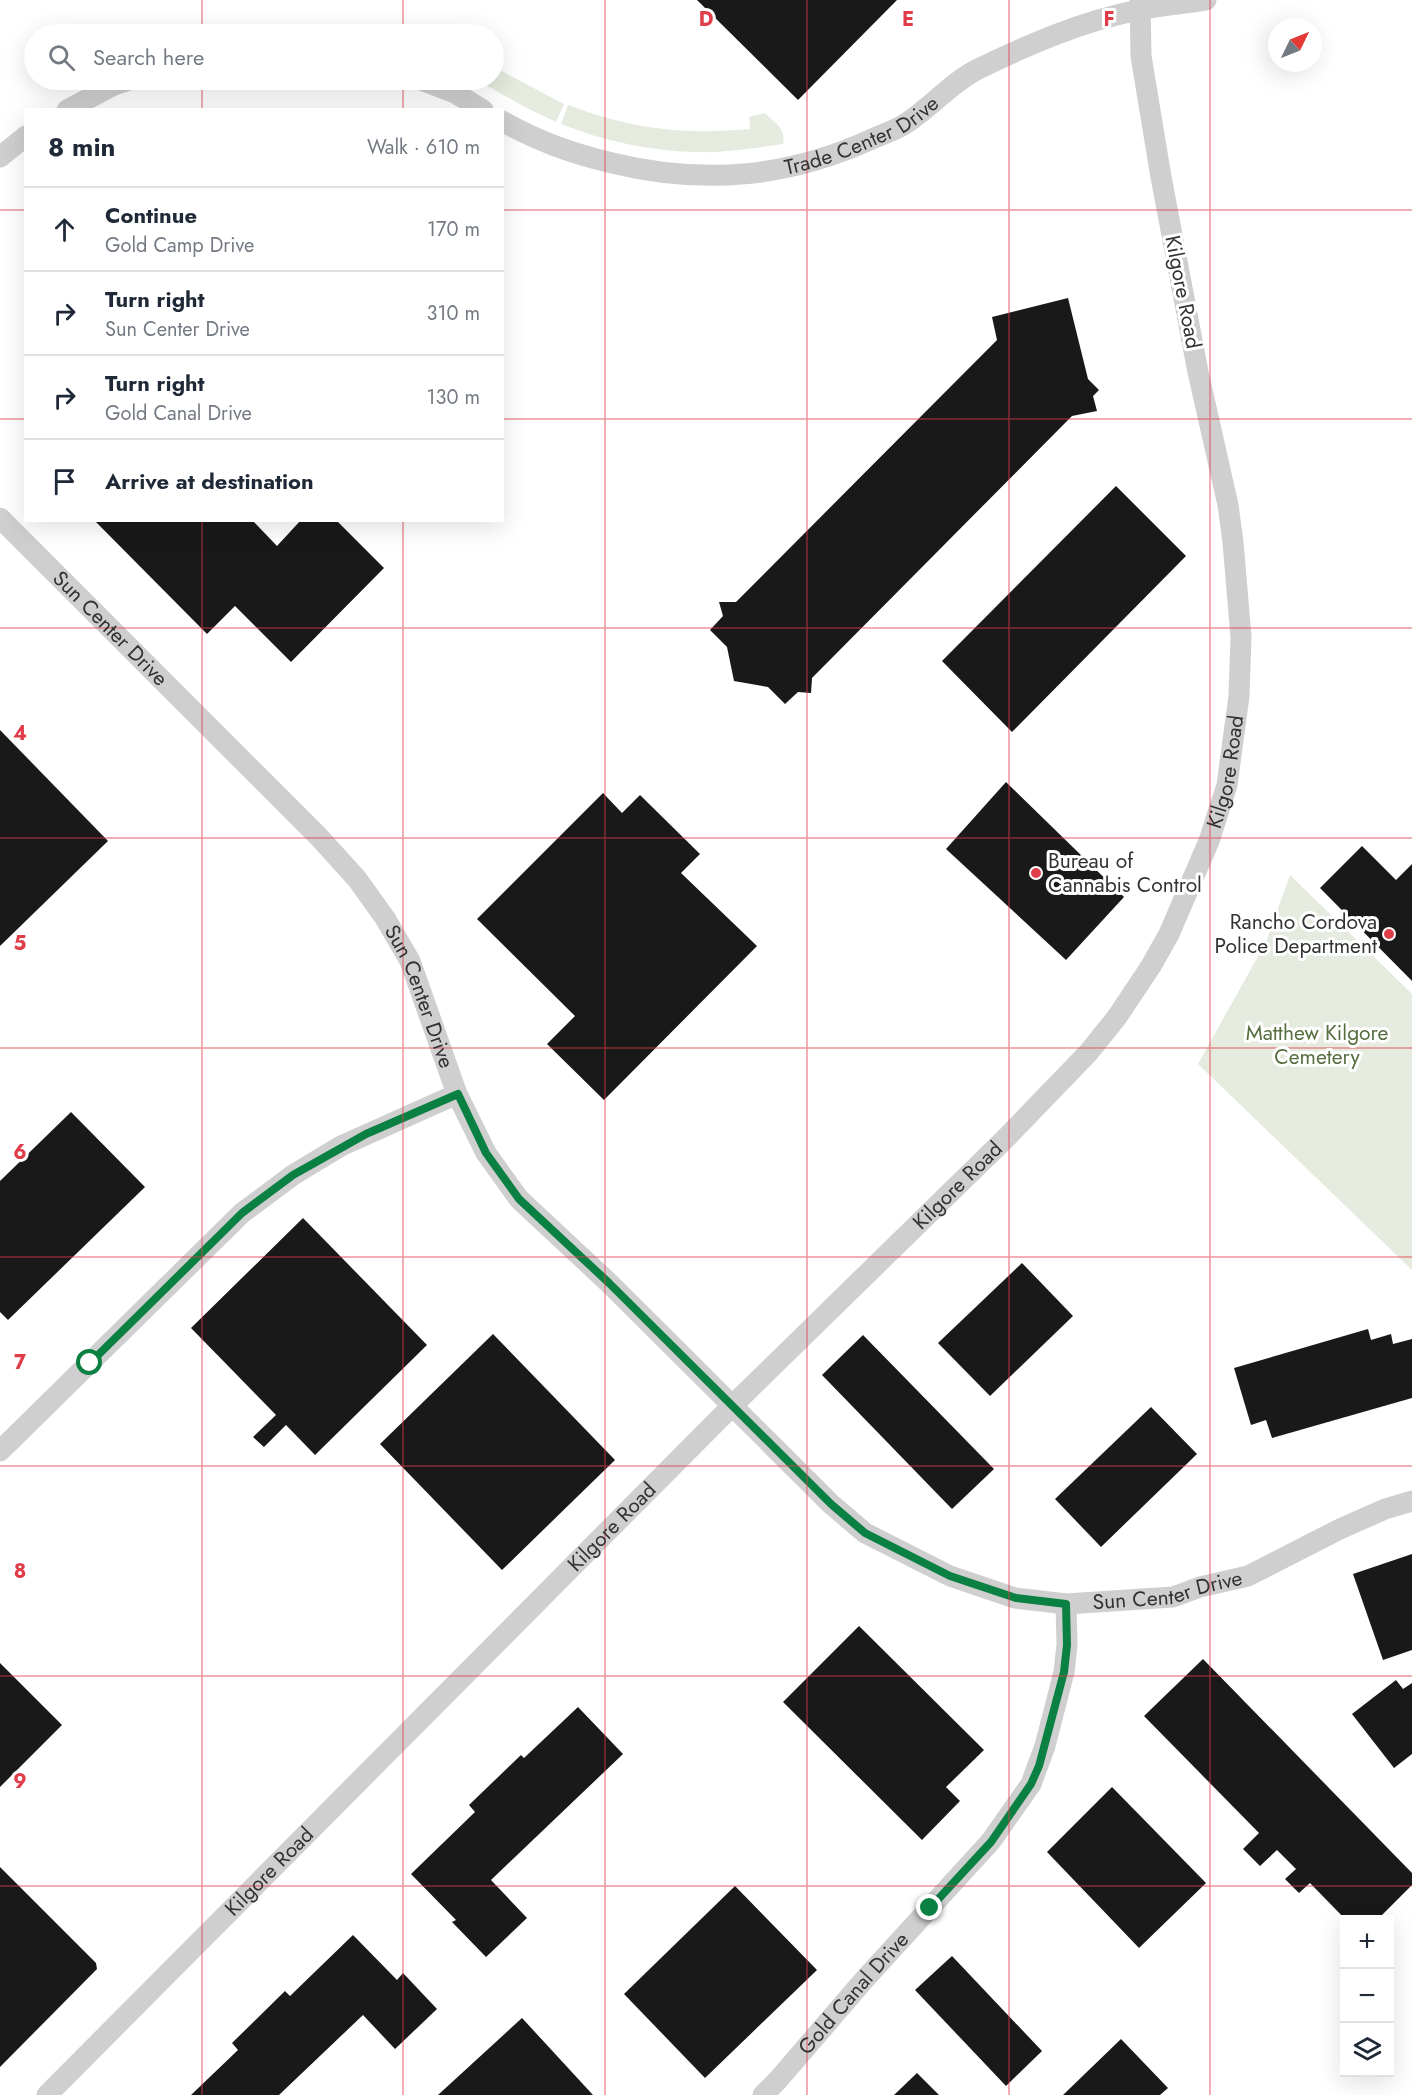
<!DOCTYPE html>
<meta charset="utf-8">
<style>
body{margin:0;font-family:Jost,sans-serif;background:#f6f6f7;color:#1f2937}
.controls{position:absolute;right:18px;bottom:18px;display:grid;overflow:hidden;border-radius:0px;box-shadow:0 6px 24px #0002}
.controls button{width:54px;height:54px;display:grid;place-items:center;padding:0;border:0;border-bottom:2px solid #e0e1e3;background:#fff;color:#1f2937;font:30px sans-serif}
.compass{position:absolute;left:1268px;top:18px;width:54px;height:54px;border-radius:50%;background:#fff;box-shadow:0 6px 24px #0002;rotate:47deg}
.stop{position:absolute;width:18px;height:18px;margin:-14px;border:4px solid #0b8043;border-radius:50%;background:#fff}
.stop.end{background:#0b8043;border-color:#fff;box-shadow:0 2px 6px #0008}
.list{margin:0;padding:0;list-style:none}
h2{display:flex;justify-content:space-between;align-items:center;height:78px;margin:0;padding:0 24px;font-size:26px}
h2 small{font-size:20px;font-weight:400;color:#747a83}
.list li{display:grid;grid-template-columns:39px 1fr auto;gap:18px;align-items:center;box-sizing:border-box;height:84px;padding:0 24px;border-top:2px solid #e0e1e3}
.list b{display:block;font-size:22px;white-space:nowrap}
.list p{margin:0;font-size:20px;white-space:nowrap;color:#747a83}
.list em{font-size:20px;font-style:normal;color:#747a83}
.icon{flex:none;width:33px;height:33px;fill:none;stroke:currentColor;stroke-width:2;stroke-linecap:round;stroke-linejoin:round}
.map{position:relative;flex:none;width:1412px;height:2095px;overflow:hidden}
.search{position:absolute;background:#fff;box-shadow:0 6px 24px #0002;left:24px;top:24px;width:480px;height:66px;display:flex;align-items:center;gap:15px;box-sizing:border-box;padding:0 21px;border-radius:33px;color:#747a83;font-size:22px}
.panel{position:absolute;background:#fff;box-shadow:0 6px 24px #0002;left:24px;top:108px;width:480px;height:414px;border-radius:0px}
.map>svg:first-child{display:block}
</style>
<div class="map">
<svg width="1412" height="2095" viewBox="0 0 1412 2095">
<rect width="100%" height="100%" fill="#fff"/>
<g fill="#e5ebde">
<polygon points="494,67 564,104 556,122 523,106 477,80 494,80"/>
<path d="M568,105c64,24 114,30 182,24l-1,-12 16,-4c11,11 21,15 18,31 -29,4 -58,9 -87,8 -47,-1 -92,-11 -135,-28z"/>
<polygon points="1290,875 1412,994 1412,1270 1198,1064 1266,942"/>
</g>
<g fill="#191919">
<polygon points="697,0 897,0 798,100"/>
<polygon points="1068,298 1088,379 1099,390 1093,396 1097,411 1072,416 812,678 811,693 798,692 785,704 768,687 734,681 727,647 710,630 723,616 719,602 736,602 997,340 992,317"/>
<polygon points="1116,486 1186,556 1012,732 942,661"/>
<polygon points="94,520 252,520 277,546 301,520 336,520 384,568 291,662 235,606 207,634"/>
<polygon points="0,730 108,841 0,946"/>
<polygon points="1006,782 1124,897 1066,960 946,849"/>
<polygon points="603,793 622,813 640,795 700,854 681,873 757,946 604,1100 547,1044 575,1016 477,919"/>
<polygon points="1362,846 1396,880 1412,864 1412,981 1320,888"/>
<polygon points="71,1112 145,1187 8,1320 0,1312 0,1181"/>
<polygon points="303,1218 427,1345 315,1455 286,1425 264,1447 253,1437 276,1415 191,1328"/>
<polygon points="1022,1263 1073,1316 990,1396 938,1343"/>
<polygon points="1368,1329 1371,1340 1391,1334 1393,1344 1412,1339 1412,1398 1272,1438 1266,1420 1251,1425 1234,1368"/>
<polygon points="493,1334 615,1460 502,1570 380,1444"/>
<polygon points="863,1335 994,1469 952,1509 822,1375"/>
<polygon points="1151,1407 1197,1454 1101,1547 1055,1499"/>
<polygon points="1412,1554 1412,1650 1383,1660 1353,1574"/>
<polygon points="859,1626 984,1750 946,1787 960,1801 922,1840 783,1702"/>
<polygon points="1203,1659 1412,1873 1412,1885 1377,1920 1346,1920 1310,1883 1299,1893 1285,1879 1296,1869 1277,1850 1260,1866 1243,1849 1259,1833 1144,1716"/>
<polygon points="0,1663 62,1725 0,1787"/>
<polygon points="1396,1680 1403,1689 1412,1683 1412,1754 1394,1768 1352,1714"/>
<polygon points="578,1707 623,1754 491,1880 527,1918 486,1957 452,1922 456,1920 411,1874 475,1812 469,1805 521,1755 524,1758"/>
<polygon points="1112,1787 1206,1883 1139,1948 1047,1852"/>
<polygon points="0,1867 96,1963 97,1969 0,2067"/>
<polygon points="735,1886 817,1970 705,2078 624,1994"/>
<polygon points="353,1935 397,1980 403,1973 437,2009 395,2049 363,2015 279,2095 191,2095 238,2050 232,2043 285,1991 290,1996"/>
<polygon points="952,1956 1042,2051 1006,2086 915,1990"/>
<polygon points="522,2018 593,2095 438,2095"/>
<polygon points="1121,2039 1168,2088 1160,2095 1063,2095"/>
<polygon points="917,2073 939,2095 894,2095"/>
</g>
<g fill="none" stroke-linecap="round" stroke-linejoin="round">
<g stroke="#cfcfcf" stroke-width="21">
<polyline points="421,80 455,93 483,110"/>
<polyline points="67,110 114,85 129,80"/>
<path id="s1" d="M502,121c37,21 69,32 110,42 91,22 175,15 260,-24 11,-5 24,-9 33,-15 25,-16 47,-42 73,-55 52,-25 104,-48 161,-59 22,-5 45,-6 67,-10"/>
<polyline points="0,157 26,136"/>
<path id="s2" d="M0,518l319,319 38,42 28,39 25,43 47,133 29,59 33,46 90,84 222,221 34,29 85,43 65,22 51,6 107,-7 27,-10 48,-11 92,-47 45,-20 27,-8"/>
<polyline points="0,1451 242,1213 293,1175 341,1146 457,1094"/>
<path id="s3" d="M47,2095l686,-690 273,-267 83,-86 28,-35 34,-51 18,-32 40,-93 18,-56 12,-89 2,-59 -8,-95 -5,-37 -30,-133 -37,-195 -20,-121 -1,-56"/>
<path id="s4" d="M763,2095l15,-15 86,-100 127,-139 40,-57 14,-38 19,-74 3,-27 -1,-41"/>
</g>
</g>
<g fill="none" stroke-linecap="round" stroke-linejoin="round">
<polyline stroke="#0b8043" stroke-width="8" points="90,1363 242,1213 293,1175 366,1134 458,1094 486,1153 519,1199 609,1283 831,1504 865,1533 950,1576 1016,1598 1066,1604 1067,1645 1064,1672 1039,1766 1031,1784 991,1842 930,1908"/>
</g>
<path fill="none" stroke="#e03d4a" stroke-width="1.5" stroke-opacity="0.55" d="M202,0v34M403,0v34M605,0v2095M807,0v2095M1009,0v2095M1210,0v2095M202,80v30M403,80v30M0,210h26M502,210h910M0,419h26M502,419h910M202,520v1575M403,520v1575M0,628h1412M0,838h1412M0,1048h1412M0,1257h1412M0,1466h1412M0,1676h1412M0,1886h1412"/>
<g fill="#e03d4a" stroke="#fff" stroke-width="2">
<circle cx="1036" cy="873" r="6"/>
<circle cx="1389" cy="934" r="6"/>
</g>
<g text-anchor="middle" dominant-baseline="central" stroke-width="6" stroke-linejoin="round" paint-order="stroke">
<g font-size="21" fill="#323232" stroke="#fff">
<text stroke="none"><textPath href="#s1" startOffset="376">Trade Center Drive</textPath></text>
<text transform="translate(1183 292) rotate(79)">Kilgore Road</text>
<text stroke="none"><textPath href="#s2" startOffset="156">Sun Center Drive</textPath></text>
<text stroke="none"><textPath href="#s3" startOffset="1790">Kilgore Road</textPath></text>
<text stroke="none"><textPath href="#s2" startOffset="642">Sun Center Drive</textPath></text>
<text stroke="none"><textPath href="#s3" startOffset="1287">Kilgore Road</textPath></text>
<text stroke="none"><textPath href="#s3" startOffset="801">Kilgore Road</textPath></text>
<text stroke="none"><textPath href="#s2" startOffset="1668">Sun Center Drive</textPath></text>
<text stroke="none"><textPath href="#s3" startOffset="315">Kilgore Road</textPath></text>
<text stroke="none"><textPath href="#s4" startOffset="136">Gold Canal Drive</textPath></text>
</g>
<g font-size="21" fill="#323232" stroke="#fff" text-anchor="start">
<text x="1048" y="861">Bureau of<tspan x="1048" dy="24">Cannabis Control</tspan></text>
<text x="1377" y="922" text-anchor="end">Rancho Cordova<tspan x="1377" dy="24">Police Department</tspan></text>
</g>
<g font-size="21" fill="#566e40" stroke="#fff">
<text x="1317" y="1033">Matthew Kilgore<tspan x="1317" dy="24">Cemetery</tspan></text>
</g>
</g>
<g font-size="20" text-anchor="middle" font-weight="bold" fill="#e03d4a" stroke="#fff" stroke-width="6" stroke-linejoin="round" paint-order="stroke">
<text x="706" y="26">D</text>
<text x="908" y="26">E</text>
<text x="1109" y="26">F</text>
<text x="20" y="740">4</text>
<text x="20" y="950">5</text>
<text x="20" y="1159">6</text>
<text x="20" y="1369">7</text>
<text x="20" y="1578">8</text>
<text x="20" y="1788">9</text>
</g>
</svg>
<div class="controls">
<button>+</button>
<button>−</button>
<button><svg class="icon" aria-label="layers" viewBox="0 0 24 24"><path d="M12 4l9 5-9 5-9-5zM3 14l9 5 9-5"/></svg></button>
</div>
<svg class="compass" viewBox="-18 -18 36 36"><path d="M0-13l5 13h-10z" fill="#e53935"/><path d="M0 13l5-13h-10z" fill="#747a83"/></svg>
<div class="stop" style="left:90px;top:1363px"></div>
<div class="stop end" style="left:930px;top:1908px"></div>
<div class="search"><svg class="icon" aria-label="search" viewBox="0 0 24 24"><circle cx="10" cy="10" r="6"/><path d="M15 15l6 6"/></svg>Search here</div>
<section class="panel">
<h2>8 min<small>Walk · 610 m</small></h2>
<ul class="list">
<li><svg class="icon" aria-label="ahead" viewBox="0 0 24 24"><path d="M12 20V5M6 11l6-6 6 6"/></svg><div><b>Continue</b><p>Gold Camp Drive</p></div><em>170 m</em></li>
<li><svg class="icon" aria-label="right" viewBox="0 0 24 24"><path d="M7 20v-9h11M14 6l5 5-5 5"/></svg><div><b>Turn right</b><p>Sun Center Drive</p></div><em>310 m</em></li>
<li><svg class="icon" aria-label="right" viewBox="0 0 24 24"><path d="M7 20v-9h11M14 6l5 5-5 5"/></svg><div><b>Turn right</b><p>Gold Canal Drive</p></div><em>130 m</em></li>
<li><svg class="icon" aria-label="arrive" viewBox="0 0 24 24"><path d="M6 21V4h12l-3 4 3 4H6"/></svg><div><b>Arrive at destination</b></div></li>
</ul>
</section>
</div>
